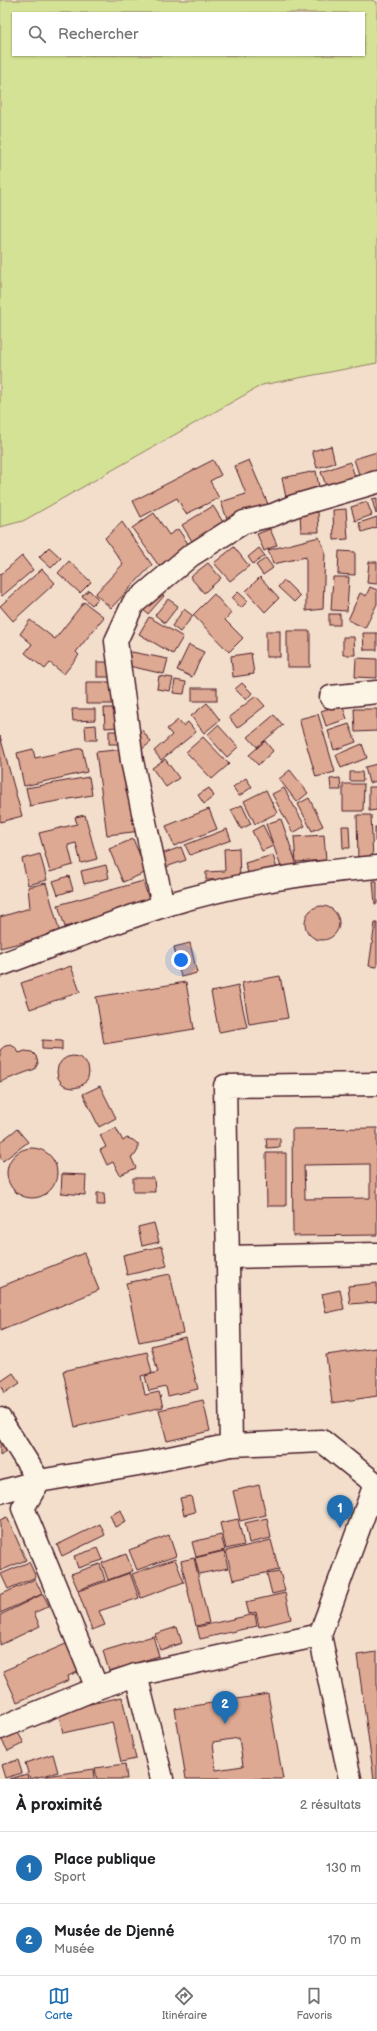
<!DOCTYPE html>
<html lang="fr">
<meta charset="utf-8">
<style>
body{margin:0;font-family:"Balsamiq Sans",sans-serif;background:#f6f6f6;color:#202124}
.you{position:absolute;left:181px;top:960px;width:14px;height:14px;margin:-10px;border:3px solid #fff;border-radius:50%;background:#1a73e8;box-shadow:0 0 0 6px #1a73e833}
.badge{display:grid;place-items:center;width:26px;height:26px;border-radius:50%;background:#1f6fb2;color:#fff;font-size:13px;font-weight:700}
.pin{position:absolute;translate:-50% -33px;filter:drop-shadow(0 1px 2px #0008)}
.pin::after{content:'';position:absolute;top:21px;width:14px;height:12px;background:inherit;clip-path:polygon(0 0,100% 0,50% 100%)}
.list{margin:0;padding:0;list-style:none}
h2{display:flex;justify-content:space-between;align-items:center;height:52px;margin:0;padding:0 16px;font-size:17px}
h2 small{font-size:13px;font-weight:400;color:#757577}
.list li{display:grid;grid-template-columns:26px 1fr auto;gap:12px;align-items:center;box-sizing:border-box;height:72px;padding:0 16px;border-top:1px solid #e0e0e0}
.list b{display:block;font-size:15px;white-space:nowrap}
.list p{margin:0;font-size:13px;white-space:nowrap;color:#757577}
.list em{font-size:13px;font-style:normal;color:#757577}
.icon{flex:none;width:22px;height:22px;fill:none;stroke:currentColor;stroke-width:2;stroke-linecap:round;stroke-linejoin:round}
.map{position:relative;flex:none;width:377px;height:1779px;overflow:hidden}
.search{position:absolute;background:#fff;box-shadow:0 1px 3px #0004;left:12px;right:12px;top:12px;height:44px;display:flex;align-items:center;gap:10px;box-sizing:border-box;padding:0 14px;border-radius:0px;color:#757577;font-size:15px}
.sheet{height:196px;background:#fff}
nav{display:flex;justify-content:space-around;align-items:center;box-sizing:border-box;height:56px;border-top:1px solid #e0e0e0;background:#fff;font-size:11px;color:#757577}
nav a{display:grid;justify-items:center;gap:2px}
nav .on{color:#1f6fb2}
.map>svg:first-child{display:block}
</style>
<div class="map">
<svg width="377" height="1779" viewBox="0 0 377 1779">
<rect width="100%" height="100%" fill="#f3decc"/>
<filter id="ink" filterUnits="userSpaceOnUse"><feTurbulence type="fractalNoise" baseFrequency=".025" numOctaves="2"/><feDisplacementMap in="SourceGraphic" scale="8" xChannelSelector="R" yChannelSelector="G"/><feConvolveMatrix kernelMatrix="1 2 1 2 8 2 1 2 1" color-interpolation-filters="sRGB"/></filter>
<g filter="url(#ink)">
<path fill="#d4e295" stroke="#8f8060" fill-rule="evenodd" d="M0,0h371l6,2v361l-115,22 -239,136 -23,6zM13,13h351v42h-351z"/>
<g fill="#dea992" stroke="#4a1f2b" fill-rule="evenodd">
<polygon points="331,446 335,463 317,468 312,451"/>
<polygon points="377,452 377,476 361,481 354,459"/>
<polygon points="213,460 221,475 210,481 219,498 186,514 177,498 141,517 133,501"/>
<polygon points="249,460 268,504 227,519 221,502 246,494 235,466"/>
<polygon points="350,462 357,482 328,491 321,472"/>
<polygon points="316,471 320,492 286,498 282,478"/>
<polygon points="377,498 377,513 376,514 372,499"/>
<polygon points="367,502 372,515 355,521 351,507"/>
<polygon points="213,506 223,522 192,541 182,525"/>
<polygon points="346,509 348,539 334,540 333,510"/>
<polygon points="318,512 319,532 301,532 300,513"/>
<polygon points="154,513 169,535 178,529 189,545 159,566 132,528"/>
<polygon points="377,517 377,527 362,532 359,523"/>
<polygon points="122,522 152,565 111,608 95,594 123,564 105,538"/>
<polygon points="270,529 277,545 264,551 257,534"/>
<polygon points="319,537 325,551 323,609 306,611 306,557 273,564 268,550"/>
<polygon points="49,547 61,558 51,568 39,557"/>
<polygon points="234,547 249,566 230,581 214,563"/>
<polygon points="259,548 265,556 253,564 248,557"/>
<polygon points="339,551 355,552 355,575 338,574"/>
<polygon points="22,556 33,570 2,596 0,594 0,575"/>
<polygon points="266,558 273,568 263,575 256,565"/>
<polygon points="69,561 91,582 80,593 58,573"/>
<polygon points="369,562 377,562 377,584 367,583"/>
<polygon points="208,563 221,578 204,593 190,577"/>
<polygon points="42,569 55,583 13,621 0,606"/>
<polygon points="260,577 279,598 265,612 246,591"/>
<polygon points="333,577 349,577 347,611 331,610"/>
<polygon points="284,580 300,596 294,602 278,587"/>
<polygon points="370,587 377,590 377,604 365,628 348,620 360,593 366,596"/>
<polygon points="89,590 98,599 92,605 82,596"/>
<polygon points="159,591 164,596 148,614 142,609"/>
<polygon points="238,592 248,601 241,608 232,598"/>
<polygon points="214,594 231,613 225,620 243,638 229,652 193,615"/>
<polygon points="168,599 178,606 165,623 155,615"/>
<polygon points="84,602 104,617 76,652 79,655 64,674 50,663 45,669 25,653 32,644 20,634 30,620 55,639"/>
<polygon points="184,609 193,616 180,632 172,626"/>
<rect x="329" y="614" width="11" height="11"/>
<polygon points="149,617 183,637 173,654 139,634"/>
<rect x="266" y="631" width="14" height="26"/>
<rect x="287" y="631" width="23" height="36"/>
<polygon points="363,633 377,633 377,650 364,650"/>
<polygon points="343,637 354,637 355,655 343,655"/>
<polygon points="189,645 204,652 192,677 177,670"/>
<polygon points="132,652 168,659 164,674 129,666"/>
<polygon points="251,653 254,674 233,677 231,656"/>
<polygon points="356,658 377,659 377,678 355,677"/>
<rect x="97" y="662" width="13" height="15"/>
<polygon points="159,676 173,678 170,691 157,689"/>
<polygon points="175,680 186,682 184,694 173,693"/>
<polygon points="86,682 113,682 114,704 86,704"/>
<polygon points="242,683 252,693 246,700 235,689"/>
<rect x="192" y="688" width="25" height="13"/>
<polygon points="256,696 265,706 237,728 229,717"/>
<polygon points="207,703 220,720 204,733 191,716"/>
<polygon points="342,704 347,719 326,726 321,711"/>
<polygon points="104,708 117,708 118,727 105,728"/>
<polygon points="72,709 95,709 95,720 73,721"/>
<polygon points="354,709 377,709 377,731 355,732"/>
<polygon points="318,714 335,772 316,777 299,719"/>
<polygon points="274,715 283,725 257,747 248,737"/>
<polygon points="178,720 183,726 188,722 196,732 161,760 154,751 172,735 167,729"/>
<polygon points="349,724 356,742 334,750 328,731"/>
<polygon points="96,725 97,740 86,740 85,726"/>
<polygon points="218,725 238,747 227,757 207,735"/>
<polygon points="142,730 151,742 141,750 132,738"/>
<polygon points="109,731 119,731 120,744 109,744"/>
<polygon points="0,736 22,816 0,822"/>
<polygon points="203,737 229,764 212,779 186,752"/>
<polygon points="265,741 273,751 258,765 249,755"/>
<polygon points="362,744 367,758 341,768 336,755"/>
<polygon points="82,748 87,772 24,786 17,753 33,749 35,758"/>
<polygon points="125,749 141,831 107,835 96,752"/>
<polygon points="165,759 179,778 166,787 152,768"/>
<polygon points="377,764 377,781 369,783 365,767"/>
<polygon points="290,770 308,793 297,802 279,779"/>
<polygon points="350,772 362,772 363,781 350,781"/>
<polygon points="89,777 92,795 30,806 26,788"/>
<polygon points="246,778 252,787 239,796 233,787"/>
<polygon points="340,778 341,790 331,790 330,779"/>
<polygon points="343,784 364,784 363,811 343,811"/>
<polygon points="369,787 377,787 377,810 369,811"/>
<polygon points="209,788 214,796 204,804 198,795"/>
<polygon points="284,788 305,826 293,833 272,794"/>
<polygon points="266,790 277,813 255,824 244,801"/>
<polygon points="309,798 323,826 312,831 298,804"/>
<polygon points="242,805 251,824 241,829 231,810"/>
<polygon points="209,809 217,829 174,846 166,826"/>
<polygon points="85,815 97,859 81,863 76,843 68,845 73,865 50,872 39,833 77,824 75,817"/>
<polygon points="357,815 371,815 373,860 358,861"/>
<polygon points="281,819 297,865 282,870 266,824"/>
<polygon points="263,825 273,846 262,851 252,831"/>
<polygon points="342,826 349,826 350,848 343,848"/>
<rect x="375" y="827" width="2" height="14"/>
<polygon points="227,829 231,840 190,855 185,845"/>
<polygon points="324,835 326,860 296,862 294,837"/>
<polygon points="133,839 147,872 123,882 109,849"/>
<polygon points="181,847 186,860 163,868 159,855"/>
<polygon points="239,848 240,879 206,880 206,872 225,871 224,849"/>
<polygon points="40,854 47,880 28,885 22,859"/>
<polygon points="273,855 277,869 249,876 245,863"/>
<polygon points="106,865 109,878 84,884 81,871"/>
<polygon points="69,876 73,890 58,895 53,881"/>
<polygon points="143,881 150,903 65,927 58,905"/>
<polygon points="373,881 377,881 377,904 375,904"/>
<polygon points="46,883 60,933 0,948 0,917 30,908 28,887"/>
<circle cx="322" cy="923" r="17"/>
<polygon points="375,923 377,923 377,967 369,966"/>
<polygon points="190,943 197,973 181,977 174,947"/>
<polygon points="71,966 80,992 30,1009 21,983"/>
<polygon points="280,976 288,1018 249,1024 242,983"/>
<polygon points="186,982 194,1029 104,1044 96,997"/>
<polygon points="238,986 247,1027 219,1032 211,992"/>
<polygon points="42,1040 62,1041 62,1050 42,1049"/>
<polygon points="11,1045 16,1048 19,1053 25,1051 32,1052 36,1056 38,1063 35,1069 0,1082 0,1050 5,1046"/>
<circle cx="73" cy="1072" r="16"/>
<polygon points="100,1086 116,1118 99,1127 83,1094"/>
<polygon points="116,1128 123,1141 127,1138 133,1140 138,1144 138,1150 135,1155 131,1157 136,1168 120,1175 113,1162 107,1165 100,1150 106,1147 100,1135"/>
<path d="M377,1128v107l-84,1 -1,-107zM370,1164v34l-65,1 -1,-34z"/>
<polygon points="17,1129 28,1142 3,1161 0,1157 0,1142"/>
<polygon points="266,1138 280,1138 280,1147 267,1148"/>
<circle cx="32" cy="1173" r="25"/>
<polygon points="266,1153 286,1153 286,1206 267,1206"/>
<polygon points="62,1174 86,1175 85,1195 61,1193"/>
<polygon points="133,1178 154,1178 155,1192 133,1192"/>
<polygon points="97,1193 104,1193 105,1205 97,1205"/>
<polygon points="154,1223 159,1242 142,1246 138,1227"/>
<polygon points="162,1246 167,1266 127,1275 123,1255"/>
<polygon points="84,1253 99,1290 0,1331 0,1287"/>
<polygon points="170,1274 183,1333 139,1342 126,1283"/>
<polygon points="377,1283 377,1302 350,1304 348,1286"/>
<polygon points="340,1290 344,1309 326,1313 322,1294"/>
<polygon points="185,1337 198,1389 168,1396 166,1387 149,1391 145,1376 158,1372 151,1346"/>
<polygon points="377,1348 377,1396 332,1403 326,1355"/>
<polygon points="147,1352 152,1373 141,1376 145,1395 159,1392 163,1407 75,1427 63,1371"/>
<polygon points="13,1373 20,1383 5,1393 0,1382"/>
<polygon points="203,1400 210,1431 167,1441 159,1410"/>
<polygon points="0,1442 6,1451 0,1455"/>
<polygon points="259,1485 266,1515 240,1521 233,1491"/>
<polygon points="191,1496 195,1512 184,1515 180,1498"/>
<polygon points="121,1510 126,1522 115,1527 110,1515"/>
<polygon points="7,1517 26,1560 0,1571 0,1520"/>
<polygon points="267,1518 271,1538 249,1543 245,1523"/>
<polygon points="238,1519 244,1545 226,1549 220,1523"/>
<polygon points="100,1524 105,1535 62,1556 57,1545"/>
<polygon points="169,1535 176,1556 137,1570 129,1550"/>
<polygon points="221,1535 225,1550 196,1557 192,1542"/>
<polygon points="271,1540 279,1570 233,1580 226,1551"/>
<polygon points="98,1548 103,1560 78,1568 74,1556"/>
<polygon points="224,1551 228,1568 199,1574 195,1558"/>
<polygon points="126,1554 133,1571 108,1580 102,1563"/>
<polygon points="194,1558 209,1623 196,1626 181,1561"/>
<polygon points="175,1559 184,1582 141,1598 132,1574"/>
<polygon points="29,1562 36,1577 8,1589 1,1574"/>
<polygon points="100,1564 105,1580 78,1590 71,1574"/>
<polygon points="280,1572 285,1591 272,1594 267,1574"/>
<polygon points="130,1573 139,1598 99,1611 105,1625 92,1630 78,1591"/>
<polygon points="35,1579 42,1594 0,1613 0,1595"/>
<polygon points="285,1593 291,1619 259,1627 256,1612 249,1614 246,1602"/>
<polygon points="43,1594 49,1606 34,1613 40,1626 0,1645 0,1615"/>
<polygon points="255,1614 257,1626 200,1639 197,1627"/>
<polygon points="177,1627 182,1643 160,1650 155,1634"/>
<polygon points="153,1636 159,1656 109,1671 103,1651"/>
<polygon points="68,1643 80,1671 68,1676 69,1680 17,1702 3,1671"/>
<polygon points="377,1652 377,1779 374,1779 357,1655"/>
<path d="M268,1694l15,85h-97l-11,-70zM239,1738l4,28 -27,4 -3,-28z"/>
<polygon points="122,1697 136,1759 121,1762 112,1722 63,1733 58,1711"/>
<polygon points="17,1731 24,1743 8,1751 1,1739"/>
<polygon points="53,1754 58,1772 30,1779 25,1763"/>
<polygon points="18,1760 22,1773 5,1778 1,1765"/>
<polygon points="125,1764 127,1779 97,1779 95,1768"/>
<polygon points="94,1769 95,1779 46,1779 46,1776"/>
<polygon points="27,1774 28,1779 9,1779"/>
</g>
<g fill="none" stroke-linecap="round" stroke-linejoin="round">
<defs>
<g id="minor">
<polyline points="331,697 377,692"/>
<polyline points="163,906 132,761 116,641 133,604 190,556 244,522 273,515 294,506 377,482"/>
<path d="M0,965c54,-20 108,-41 163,-59 69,-21 142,-34 214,-39"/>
<polyline points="228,1257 377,1254"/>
<polyline points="0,1419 39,1481 23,1508 97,1688"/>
<polyline points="231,1445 225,1086 377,1084"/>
<polyline points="0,1492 39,1481 150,1462 231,1445 322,1441 377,1485"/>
<polyline points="320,1635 350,1779"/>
<polyline points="136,1675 162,1779"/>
<polyline points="0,1728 97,1688 136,1675 320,1635 375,1484"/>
</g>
</defs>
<use href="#minor" stroke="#4a1f2b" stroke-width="25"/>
<use href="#minor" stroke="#fcf5e5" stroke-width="22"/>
</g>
</g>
</svg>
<div class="you"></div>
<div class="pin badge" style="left:340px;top:1528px">1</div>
<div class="pin badge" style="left:225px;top:1724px">2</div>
<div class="search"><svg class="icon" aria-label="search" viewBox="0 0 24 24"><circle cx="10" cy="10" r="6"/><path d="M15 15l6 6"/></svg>Rechercher</div>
</div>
<section class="sheet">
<h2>À proximité<small>2 résultats</small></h2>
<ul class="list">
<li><span class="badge">1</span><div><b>Place publique</b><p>Sport</p></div><em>130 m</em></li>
<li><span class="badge">2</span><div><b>Musée de Djenné</b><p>Musée</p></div><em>170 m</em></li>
</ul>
</section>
<nav>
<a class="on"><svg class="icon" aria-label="map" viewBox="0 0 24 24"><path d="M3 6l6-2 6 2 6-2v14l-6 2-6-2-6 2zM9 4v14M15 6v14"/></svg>Carte</a>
<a><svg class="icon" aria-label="directions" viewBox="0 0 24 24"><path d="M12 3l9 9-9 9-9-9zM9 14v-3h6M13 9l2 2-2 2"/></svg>Itinéraire</a>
<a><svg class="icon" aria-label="saved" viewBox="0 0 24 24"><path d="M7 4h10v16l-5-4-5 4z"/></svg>Favoris</a>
</nav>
